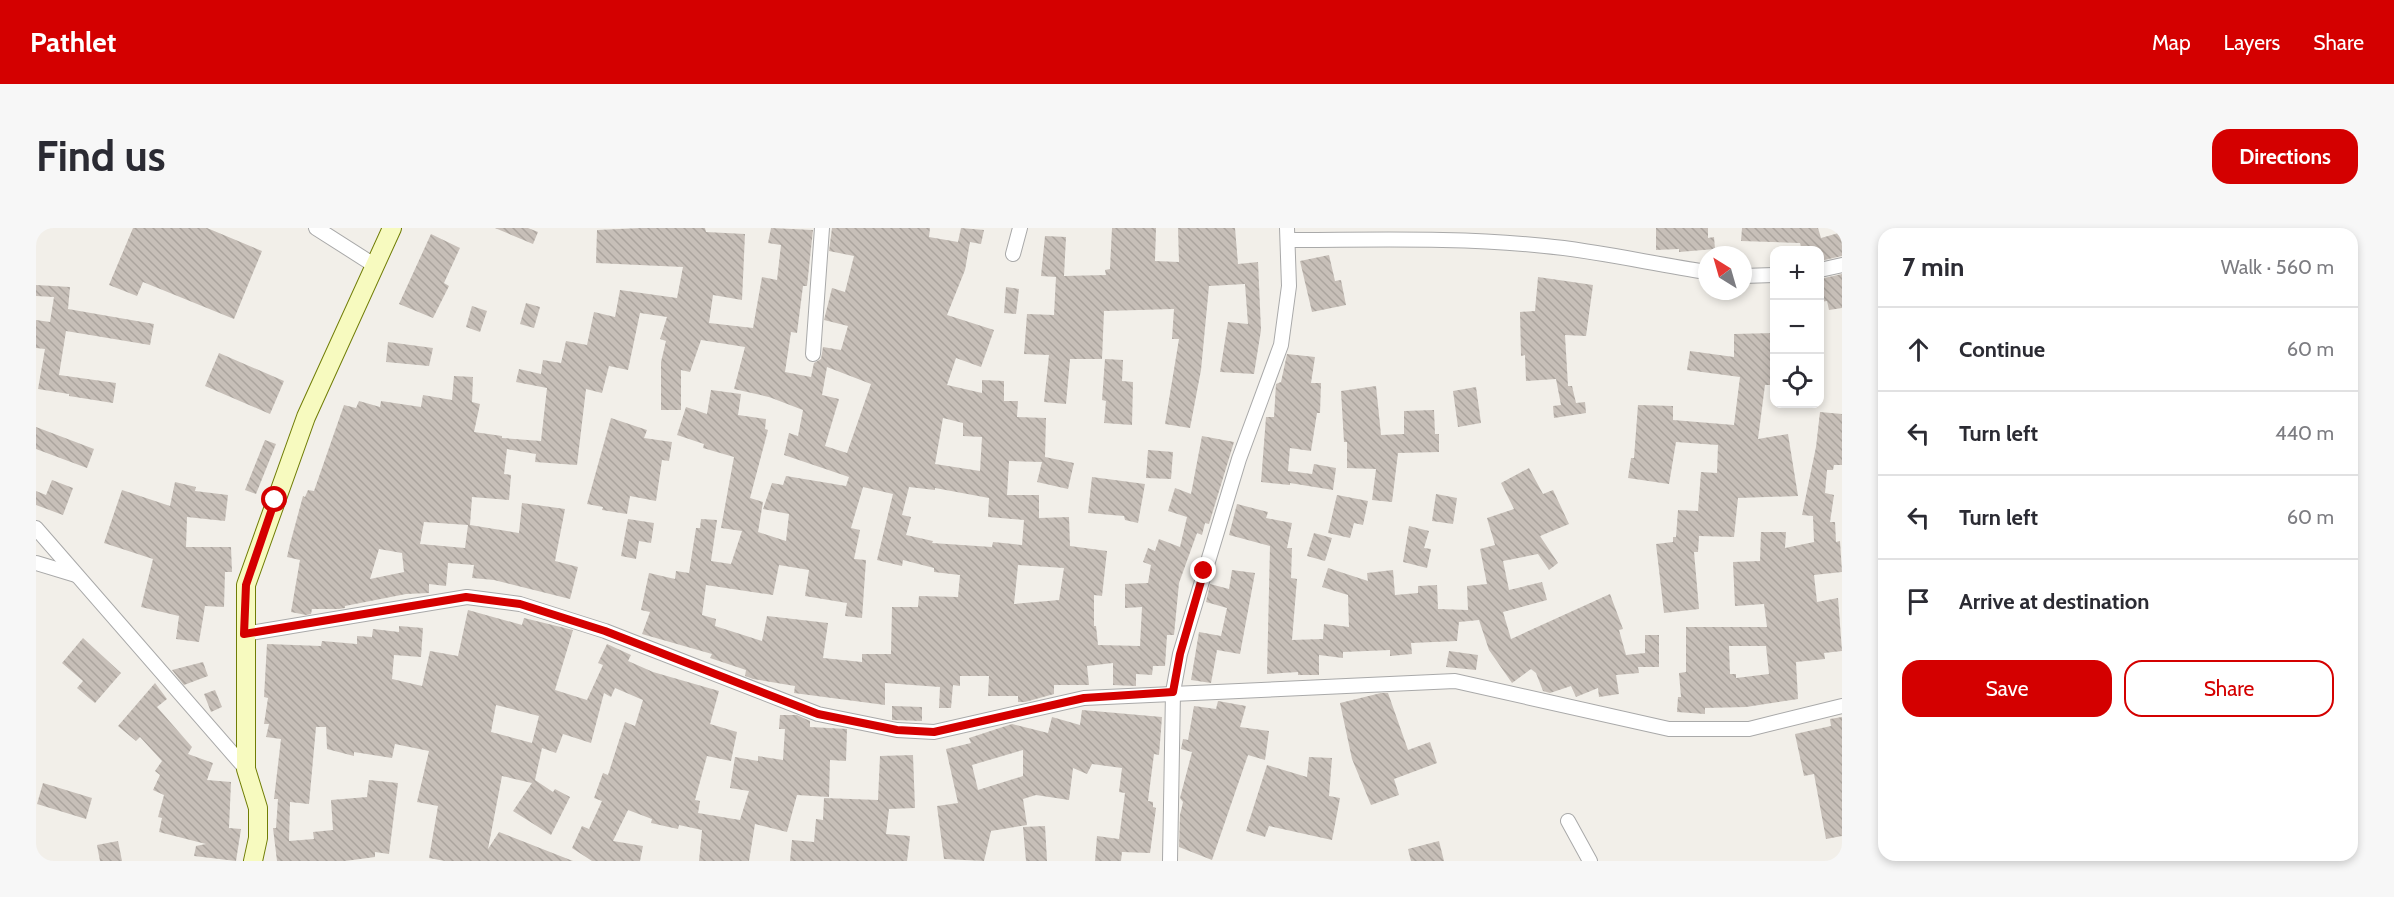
<!DOCTYPE html>
<meta charset="utf-8">
<style>
body{margin:0;font-family:Cabin,sans-serif;background:#f7f7f7;color:#2b2b33}
.controls{position:absolute;right:18px;top:18px;display:grid;overflow:hidden;border-radius:12px;box-shadow:0 3px 9px #0003}
.controls button{width:54px;height:54px;display:grid;place-items:center;padding:0;border:0;border-bottom:2px solid #e1e1e2;background:#fff;color:#2b2b33;font:30px sans-serif}
.compass{position:absolute;left:1662px;top:18px;width:54px;height:54px;border-radius:50%;background:#fff;box-shadow:0 3px 9px #0003;rotate:323deg}
.stop{position:absolute;width:18px;height:18px;margin:-14px;border:4px solid #d40000;border-radius:50%;background:#fff}
.stop.end{background:#d40000;border-color:#fff;box-shadow:0 2px 6px #0008}
.list{margin:0;padding:0;list-style:none}
h2{display:flex;justify-content:space-between;align-items:center;height:78px;margin:0;padding:0 24px;font-size:26px}
h2 small{font-size:20px;font-weight:400;color:#7c7c81}
.list li{display:grid;grid-template-columns:39px 1fr auto;gap:18px;align-items:center;box-sizing:border-box;height:84px;padding:0 24px;border-top:2px solid #e1e1e2}
.list b{display:block;font-size:22px;white-space:nowrap}
.list em{font-size:20px;font-style:normal;color:#7c7c81}
.actions{display:flex;gap:12px;padding:18px 24px}
.actions a{flex:1;padding:14px 0;border:2px solid #d40000;border-radius:18px;text-align:center;font-size:21px;color:#d40000}
.actions .main{background:#d40000;color:#fff}
.icon{flex:none;width:33px;height:33px;fill:none;stroke:currentColor;stroke-width:2;stroke-linecap:round;stroke-linejoin:round}
.map{position:relative;flex:none;width:1806px;height:633px;overflow:hidden;border-radius:18px}
header{display:flex;align-items:center;gap:36px;box-sizing:border-box;height:84px;padding:0 30px;background:#d40000;color:#fff}
header strong{font-size:28px}
nav{display:flex;gap:33px;margin-inline-start:auto;font-size:21px}
.intro{display:flex;align-items:center;justify-content:space-between;box-sizing:border-box;height:144px;padding:0 36px}
h1{margin:0;font-size:42px}
.button{padding:15px 27px;border-radius:18px;background:#d40000;color:#fff;font-size:21px;font-weight:700}
main{display:flex;gap:36px;padding:0 36px}
aside{flex:1;background:#fff;border-radius:18px;box-shadow:0 3px 9px #0003}
.map>svg:first-child{display:block}
</style>
<header>
<strong>Pathlet</strong>
<nav><a>Map</a><a>Layers</a><a>Share</a></nav>
</header>
<div class="intro"><h1>Find us</h1><a class="button">Directions</a></div>
<main>
<div class="map">
<svg width="1806" height="633" viewBox="0 0 1806 633">
<defs>
<pattern id="building-back-hatch" width="6" height="6" patternUnits="userSpaceOnUse" patternTransform="scale(1.5)"><rect width="6" height="6" fill="#c7bfb8"/><path d="M-1 5l2 2M0 0l6 6M5-1l2 2" fill="none" stroke="#aba49e"/></pattern>
</defs>
<rect width="100%" height="100%" fill="#f2efe9"/>
<g fill="url(#building-back-hatch)" fill-rule="evenodd">
<polygon points="97,0 171,0 226,23 198,91 107,54 101,68 73,57"/>
<polygon points="459,0 492,0 502,4 497,16"/>
<path d="M605,0h64l1,4 39,2 -3,66 -29,-5 -4,28 44,5 9,-51 15,3 4,-35 -13,-2 3,-15 42,2 -6,56h-4l-6,47 -6,-1 -6,40 26,5 3,-14 7,-4 2,-12 18,3 7,-24 -24,-6 8,-32 13,4 9,-36 -25,-5 3,-23h98l-1,9 29,5 3,-14 23,2 -3,14 -11,-2 -5,28 -18,45 47,15 -13,37 -25,-9 -9,27 35,8v-13l22,1v20h14l-1,16 29,1 -1,39 29,6 -6,26 -31,-7 5,-20 -33,-1 -2,34h32v23l30,-1 1,29 37,5 -5,45 -8,-1v31h2l2,19 42,1 2,-39 -17,1v-24l23,-1 3,-18 -8,-3 5,-14 7,3 4,-12 21,8 7,-30 -19,-6 7,-23 16,6 11,-58 32,6 -25,82 -4,-1 -3,12 -5,-2 -18,50 -5,52h-7l-2,31h-12l-1,9 -16,-1v12l-23,-1v-22l-26,3 2,19h-35v9l-29,8h-7v-6h-30l1,-20h-29v10l-7,-1 -2,23h-12l1,-21 -55,-4v22l-91,-12 1,-7 -42,-7 -8,-3 1,-6 -36,-12 2,-4 -70,-20 8,-22 -9,-2 8,-37 26,6 1,-8 13,2 7,-45h4l1,-9 16,1 -6,41 20,3 11,-33 -21,-3 13,-71 -31,-9 1,-4 -27,-9 9,-28 21,7 4,-24 30,4 -3,21 28,4 -1,10 3,1 -18,68 13,4 -5,30 28,9 3,-27 -26,-5 9,-26 11,2 3,-9 60,10 3,-9 -65,-22 5,-22 9,3 5,-26 -34,-13 -35,-8 11,-42 -44,-7 -11,32 -9,-2v40h-20v-48l5,-21 -6,-2 7,-22 -27,-4 -12,57 -19,-4 -7,27 -16,-4 -9,76 -42,-3 1,-8 -29,-5 -3,25 7,1 -2,25 -37,-3 -2,28 49,8 3,-30 43,6 -10,52 23,6 -8,32 -76,-19 -22,-2 2,-13 -26,-2 -2,23 -17,-2v9l-23,1 -61,12v2l-6,1h-27l-1,5 -5,1 -15,-3 9,-52 -13,-3 3,-13 13,-48 2,1 3,-7 6,1 30,-86 12,3 3,-7 21,6 1,-6 40,6 2,-12 29,5 2,-24 19,1 -1,25 8,2 -6,28 28,4v2l39,3 6,-53 -31,-6 3,-13 22,5 2,-14 18,3 5,-22 21,4 7,-33 21,5 5,-27 57,8 6,-31 -87,-4 1,-33zM791,139l44,17 -24,69 -22,-7 14,-47 -17,-4zM907,190l20,5v13l19,1 -2,34 -45,-7zM827,259l30,7 -16,66 25,6 1,-6 31,8v4l26,3 -2,22 -39,-1 -1,11h-26l-1,47h-29v8l-39,-4 5,-35 -61,-7 -5,25 -47,-15 1,-7 -14,-4 4,-30 67,10 6,-30 30,5 -4,26 42,7 -2,13 17,2 4,-58 -12,-1 6,-29 -9,-2zM873,259l26,3v-2l54,10 -1,19 36,3 -2,25 -29,-3 -1,5 -60,-4 1,-2 -27,-6 5,-18 -9,-2zM388,294l44,3 -3,23 -45,-4zM343,321l23,4 2,19 -34,7zM982,337l46,3 -5,32 -45,4z"/>
<polygon points="1076,0 1120,0 1119,33 1143,34 1142,0 1199,0 1202,36 1222,34 1225,102 1218,146 1184,144 1192,94 1212,96 1209,56 1173,58 1165,142 1154,200 1129,196 1143,111 1136,111 1138,81 1068,83 1066,131 1034,131 1030,176 1008,174 1013,127 988,126 991,86 1018,87 1020,49 1005,48 1009,8 1030,9 1028,48 1070,47 1069,42 1074,41"/>
<polygon points="1620,0 1672,0 1672,10 1678,9 1679,21 1643,24 1643,21 1620,22"/>
<polygon points="1706,0 1782,0 1785,10 1806,4 1806,28 1784,33 1784,22 1766,22 1764,15 1705,13"/>
<polygon points="395,6 424,20 408,55 413,58 397,90 363,76"/>
<polygon points="1293,27 1299,53 1305,52 1310,77 1276,84 1264,33"/>
<polygon points="1806,46 1806,80 1793,82 1791,73 1784,74 1784,51"/>
<polygon points="1502,49 1557,57 1550,108 1529,107 1532,158 1536,158 1540,175 1549,174 1550,185 1518,190 1517,178 1525,177 1520,151 1490,153 1489,127 1485,128 1484,84 1499,83"/>
<polygon points="0,57 34,59 32,81 118,96 114,117 30,103 23,147 80,155 77,175 33,168 33,166 2,161 9,121 0,120 0,92 14,94 18,69 0,68"/>
<polygon points="970,59 983,61 980,86 968,85"/>
<polygon points="490,75 504,79 498,100 484,96"/>
<polygon points="436,78 451,83 444,104 430,99"/>
<polygon points="1738,105 1738,157 1729,157 1722,211 1752,206 1762,268 1702,270 1698,309 1663,308 1662,324 1658,324 1663,381 1628,385 1620,316 1637,314 1637,309 1640,309 1642,282 1662,283 1665,244 1681,245 1682,217 1640,214 1633,256 1592,250 1595,230 1598,230 1602,177 1637,178 1637,192 1698,197 1704,149 1651,142 1654,123 1698,129 1698,106"/>
<polygon points="352,114 397,120 393,138 350,134"/>
<polygon points="183,125 248,153 234,186 169,158"/>
<polygon points="1251,126 1279,129 1275,155 1285,155 1284,185 1281,185 1275,223 1254,220 1252,243 1276,246 1278,236 1300,240 1297,262 1254,255 1254,257 1225,254 1230,189 1238,189 1240,156 1245,154"/>
<polygon points="1069,131 1087,132 1086,153 1097,154 1096,197 1068,195 1070,173 1066,172"/>
<polygon points="1340,158 1345,207 1368,206 1368,183 1398,182 1399,206 1403,206 1403,224 1362,225 1356,274 1336,272 1340,241 1311,240 1311,214 1308,214 1305,163"/>
<polygon points="1440,159 1445,195 1422,199 1417,163"/>
<path d="M1784,184l22,2v51h-8l-1,5h-6l-2,23 9,2 -4,27h5l1,20 4,-1 2,31 -28,3 3,27 21,-4 4,53 -18,2 1,6 -29,3 2,37 -52,8 -41,1v6l-28,-2 1,-15h3l-2,-24 7,-1v-45h81l-3,-23 -29,2 -2,-44 27,-1 1,-29h25l-1,16 29,-6 -1,-26 -11,-1 14,-68zM1693,418h37l3,28 -33,4v-4h-6z"/>
<polygon points="575,190 611,202 608,210 636,214 633,233 626,232 620,273 594,268 591,286 566,282 567,279 551,276"/>
<polygon points="0,199 58,221 51,240 0,221"/>
<polygon points="229,212 240,216 220,266 209,262"/>
<polygon points="1112,222 1137,224 1135,251 1110,250"/>
<polygon points="1493,240 1507,266 1517,262 1533,296 1504,308 1522,335 1513,342 1502,326 1467,333 1473,362 1506,354 1511,372 1467,384 1475,411 1574,366 1587,401 1583,402 1590,427 1609,425 1609,407 1623,407 1623,439 1602,439 1603,445 1580,447 1583,466 1563,469 1562,460 1540,469 1535,458 1514,465 1507,463 1500,445 1495,441 1476,455 1453,422 1443,392 1423,394 1421,413 1375,415 1376,426 1354,428 1354,422 1307,424 1307,430 1283,427 1283,447 1262,447 1262,444 1231,446 1234,318 1193,307 1201,276 1232,284 1230,290 1256,295 1251,320 1256,320 1255,350 1261,351 1256,412 1287,411 1288,396 1313,399 1312,367 1286,359 1292,340 1332,353 1331,345 1357,342 1359,367 1382,365 1382,358 1401,357 1402,381 1432,382 1431,358 1451,356 1444,321 1459,317 1451,290 1478,281 1465,255"/>
<polygon points="1056,249 1109,256 1102,295 1089,292 1088,288 1052,285"/>
<polygon points="16,252 37,260 27,287 0,277 0,263 10,267"/>
<polygon points="139,254 160,259 159,263 192,267 189,293 151,289 150,319 195,319 196,344 189,344 188,379 169,378 163,414 140,411 143,388 105,379 117,331 68,315 86,262 134,278"/>
<polygon points="1400,266 1421,270 1417,296 1396,293"/>
<polygon points="1301,267 1332,273 1327,297 1318,295 1314,310 1292,305"/>
<polygon points="592,291 618,295 615,315 603,313 600,331 585,328"/>
<polygon points="1373,298 1393,303 1388,320 1395,321 1391,340 1367,334"/>
<polygon points="1278,305 1296,310 1289,333 1271,328"/>
<polygon points="1196,342 1219,345 1204,426 1181,422 1175,455 1155,452 1163,404 1185,408 1191,380 1170,374 1174,356 1193,361"/>
<path d="M432,382l54,15 2,-7 49,12 -18,60 32,10 16,-35 -5,-2 9,-19 24,11 -3,6 25,11 66,19 -9,33 27,8 -6,29 -24,-5 -12,44 5,1 -2,12 42,7 9,-29 -19,-3 5,-31 23,4v-5l25,4 2,-31h-6l1,-14h17l13,6v6l37,2 -1,32 -16,-1 -1,37 -32,-2 -10,37 -32,-8 -6,37h-50l3,-31 -23,-5 -1,4 -27,-6 1,-4 -24,-9 -15,31 30,5 -3,15h-48l-20,-13 10,-22 7,3 13,-28 -8,-3 9,-25 5,2 17,-53 10,4 7,-23 1,-3 -28,-12 -4,9 -7,-4 -13,50 -28,-9 -7,19 -14,-5 -7,32 18,12 2,-3 15,8 -19,38 -38,-24 19,-28 -30,-7 -14,73 11,-17 74,29h-128l-16,-3 9,-52 -21,-4 12,-51 -34,-7 -3,14 -38,-6v4l-27,-7 -1,-22h-10l-7,77 -19,-2 -1,39 25,-2 -1,-7 20,-2 -2,-30 36,-3 2,-17 29,3 -9,71 -14,-2v5l-30,4h-68l-4,-33h3l2,-29h-4l7,-60 -15,-2 3,-13h-5l4,-26 -4,-1 3,-53 54,2 1,-5 35,3v-8l15,1 1,-8 26,3v-6l24,2 -2,29 -27,-2 -2,24 30,7 8,-35 28,5zM460,477l43,11 -7,27 -41,-11z"/>
<polygon points="47,410 85,445 59,475 41,460 47,453 26,435"/>
<polygon points="1413,423 1442,427 1440,442 1410,439"/>
<polygon points="167,434 172,448 148,457 136,442"/>
<polygon points="119,455 131,471 121,479 156,519 152,526 177,535 171,552 195,554 193,600 205,601 200,633 158,628 160,618 170,616 123,604 126,590 122,589 128,567 117,562 124,547 119,543 126,533 104,509 100,513 82,498"/>
<polygon points="179,462 186,479 175,484 168,466"/>
<polygon points="1345,465 1352,465 1372,522 1394,514 1401,535 1358,551 1363,567 1335,577 1316,531 1304,475"/>
<polygon points="1182,473 1210,478 1204,499 1233,503 1229,532 1212,527 1176,632 1143,619 1144,587 1147,574 1144,570 1156,524 1145,521 1147,511 1152,512 1158,478 1180,481"/>
<polygon points="856,478 886,479 886,493 856,492"/>
<path d="M1046,482l80,7 -3,38 -5,-1 -6,47 5,1v5l3,1 -6,45 -28,-1 -1,9h-26l2,-25 22,3 6,-46 -6,-1 3,-24 -30,-4 -5,10 -14,-6 -4,32 -33,-5 -13,4 4,26 -36,6 -7,30 -40,-2 -7,-53 21,-3 -12,-54 25,-6 -2,-5 43,-14 36,9 4,-16 28,8zM987,522v26l-45,14 -6,-25z"/>
<polygon points="1806,489 1806,608 1790,611 1778,546 1768,548 1759,506 1795,498 1794,491"/>
<polygon points="877,527 879,580 853,581 850,606 874,608 871,633 754,633 756,612 778,614 780,591 787,592 788,570 842,572 844,528"/>
<polygon points="1273,529 1296,530 1293,568 1304,570 1296,612 1233,598 1229,609 1210,603 1231,537 1271,549"/>
<polygon points="7,555 56,570 50,591 1,576"/>
<polygon points="1009,598 1011,633 990,633 987,599"/>
<polygon points="82,613 86,633 64,633 61,617"/>
<polygon points="1403,613 1408,633 1375,633 1372,621"/>
</g>
<g fill="none" stroke-linecap="round" stroke-linejoin="round">
<defs>
<g id="minor">
<polyline points="280,0 338,37"/>
<path d="M1253,12c85,0 171,-3 256,6 54,5 108,18 162,26"/>
<polyline points="977,26 984,0"/>
<polyline points="1784,42 1806,37"/>
<polyline points="1707,48 1738,47"/>
<polyline points="777,126 786,0"/>
<polyline points="0,300 210,541"/>
<polyline points="0,335 40,347"/>
<polyline points="208,406 431,369 484,376 569,403 782,486 861,502 898,504 1048,470 1419,453 1633,501 1713,501 1806,478"/>
<polyline points="1532,593 1554,633"/>
<polyline points="1134,633 1137,464 1144,426 1203,231 1245,117 1253,58 1251,0"/>
</g>
<polyline id="secondary" points="217,633 222,610 222,580 210,541 210,357 270,189 356,0"/>
</defs>
<use href="#minor" stroke="#a9a9a9" stroke-width="16"/>
<use href="#secondary" stroke="#707d05" stroke-width="20"/>
<use href="#minor" stroke="#fff" stroke-width="14"/>
<use href="#secondary" stroke="#f7fabf" stroke-width="18"/>
</g>
<g fill="none" stroke-linecap="round" stroke-linejoin="round">
<polyline stroke="#d40000" stroke-width="8" points="239,272 210,357 208,406 430,369 484,376 569,403 782,486 861,502 898,504 1048,470 1137,464 1144,426 1168,343"/>
</g>
</svg>
<div class="controls">
<button>+</button>
<button>−</button>
<button><svg class="icon" aria-label="locate" viewBox="0 0 24 24"><circle cx="12" cy="12" r="6"/><path d="M12 2v4M12 18v4M2 12h4M18 12h4"/></svg></button>
</div>
<svg class="compass" viewBox="-18 -18 36 36"><path d="M0-13l5 13h-10z" fill="#e53935"/><path d="M0 13l5-13h-10z" fill="#7c7c81"/></svg>
<div class="stop" style="left:239px;top:272px"></div>
<div class="stop end" style="left:1168px;top:343px"></div>
</div>
<aside>
<h2>7 min<small>Walk · 560 m</small></h2>
<ul class="list">
<li><svg class="icon" aria-label="ahead" viewBox="0 0 24 24"><path d="M12 20V5M6 11l6-6 6 6"/></svg><div><b>Continue</b></div><em>60 m</em></li>
<li><svg class="icon" aria-label="left" viewBox="0 0 24 24"><path d="M17 20v-9H6M10 6l-5 5 5 5"/></svg><div><b>Turn left</b></div><em>440 m</em></li>
<li><svg class="icon" aria-label="left" viewBox="0 0 24 24"><path d="M17 20v-9H6M10 6l-5 5 5 5"/></svg><div><b>Turn left</b></div><em>60 m</em></li>
<li><svg class="icon" aria-label="arrive" viewBox="0 0 24 24"><path d="M6 21V4h12l-3 4 3 4H6"/></svg><div><b>Arrive at destination</b></div></li>
</ul>
<div class="actions"><a class="main">Save</a><a>Share</a></div>
</aside>
</main>
